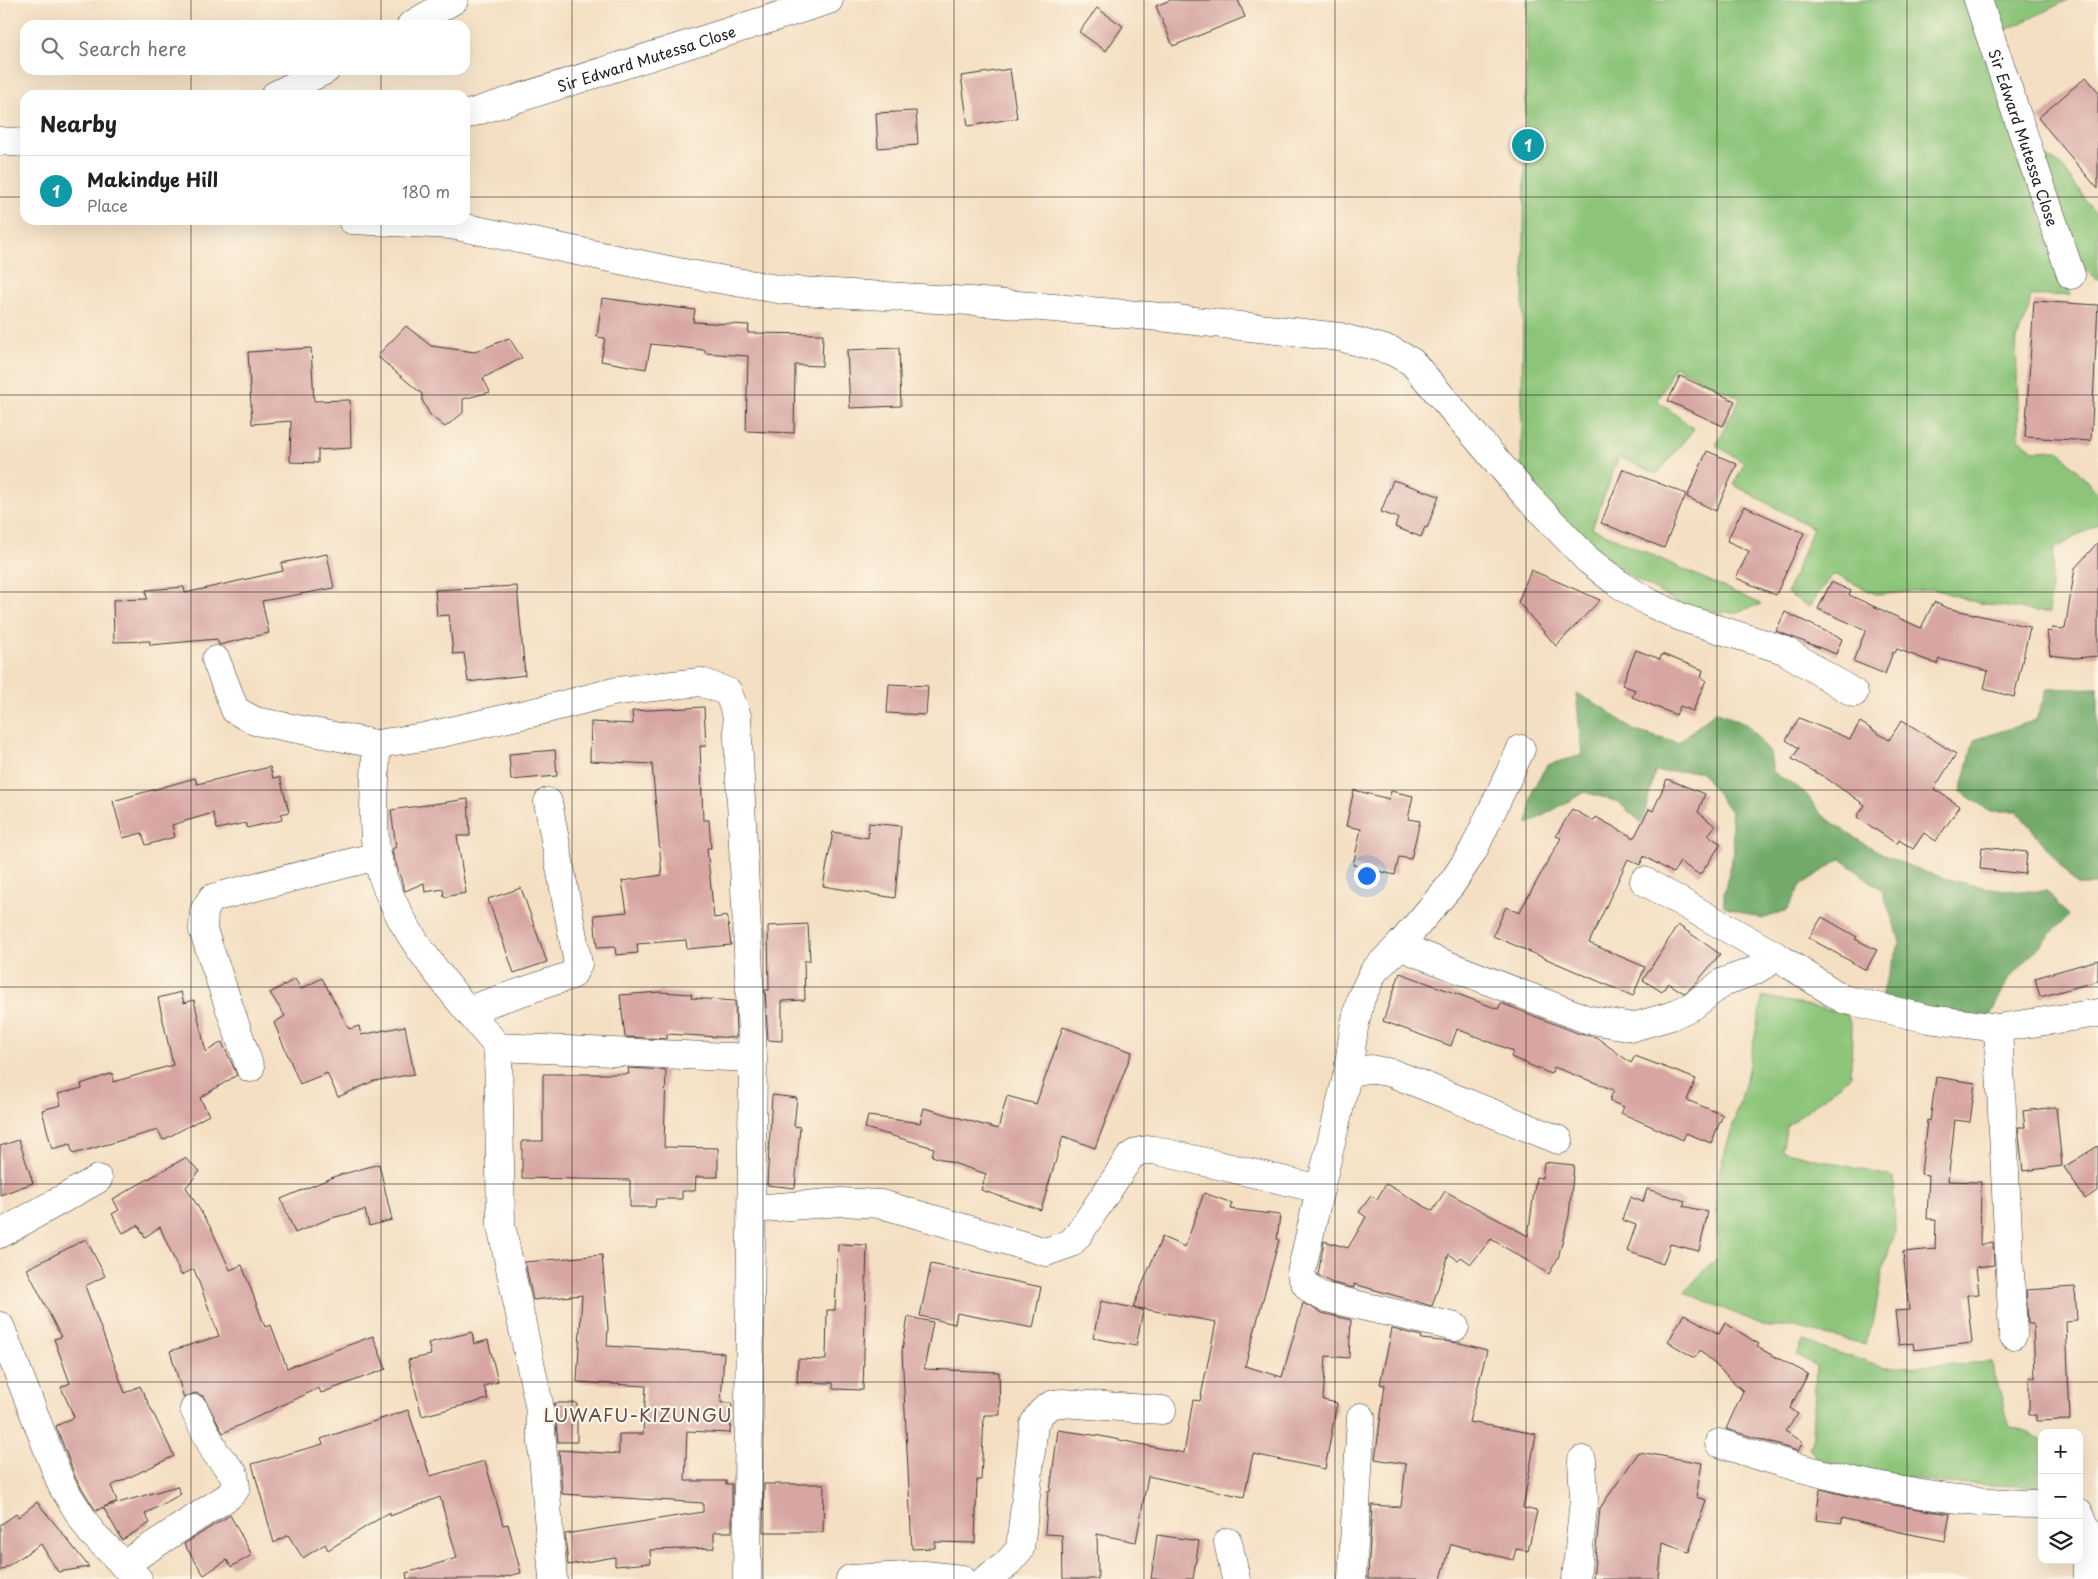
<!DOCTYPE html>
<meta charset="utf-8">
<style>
body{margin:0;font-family:"Playpen Sans",sans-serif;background:#f6f6f6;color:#202124}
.controls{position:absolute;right:15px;bottom:15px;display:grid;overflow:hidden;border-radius:10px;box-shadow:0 5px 20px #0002}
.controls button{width:45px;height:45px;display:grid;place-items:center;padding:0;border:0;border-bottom:1px solid #e0e0e0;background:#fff;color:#202124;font:25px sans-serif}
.you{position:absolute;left:1366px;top:875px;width:18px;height:18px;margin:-12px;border:4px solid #fff;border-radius:50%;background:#1a73e8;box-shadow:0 0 0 8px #1a73e833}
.badge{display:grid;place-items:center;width:32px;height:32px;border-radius:50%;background:#b5179e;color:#fff;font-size:16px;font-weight:700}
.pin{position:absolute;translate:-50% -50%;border:2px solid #fff;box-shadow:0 1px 5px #0006}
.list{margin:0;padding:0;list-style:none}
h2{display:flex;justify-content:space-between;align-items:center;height:65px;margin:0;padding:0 20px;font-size:21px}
h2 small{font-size:16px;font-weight:400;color:#757577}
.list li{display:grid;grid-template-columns:32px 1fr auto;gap:15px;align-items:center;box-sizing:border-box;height:70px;padding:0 20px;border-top:1px solid #e0e0e0}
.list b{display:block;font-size:19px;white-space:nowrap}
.list p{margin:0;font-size:16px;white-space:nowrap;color:#757577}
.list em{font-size:16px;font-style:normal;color:#757577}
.icon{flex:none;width:28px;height:28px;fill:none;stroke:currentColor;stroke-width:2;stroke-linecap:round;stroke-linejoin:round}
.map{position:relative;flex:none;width:2098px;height:1579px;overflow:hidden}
.search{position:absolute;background:#fff;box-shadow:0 5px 20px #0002;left:20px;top:20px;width:450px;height:55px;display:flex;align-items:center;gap:12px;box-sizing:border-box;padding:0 18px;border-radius:15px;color:#757577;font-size:19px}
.panel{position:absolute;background:#fff;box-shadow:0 5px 20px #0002;left:20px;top:90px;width:450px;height:135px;border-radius:15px}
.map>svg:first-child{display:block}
</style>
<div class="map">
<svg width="2098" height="1579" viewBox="0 0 2098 1579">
<rect width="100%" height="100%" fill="#fcf5e5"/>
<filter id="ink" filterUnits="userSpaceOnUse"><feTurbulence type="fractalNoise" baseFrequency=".02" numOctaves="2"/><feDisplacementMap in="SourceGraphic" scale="10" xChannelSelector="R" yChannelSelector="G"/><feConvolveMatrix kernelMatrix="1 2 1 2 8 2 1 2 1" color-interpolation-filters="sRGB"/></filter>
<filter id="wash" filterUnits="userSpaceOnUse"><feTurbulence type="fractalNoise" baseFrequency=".0096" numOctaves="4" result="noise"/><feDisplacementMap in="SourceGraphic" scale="20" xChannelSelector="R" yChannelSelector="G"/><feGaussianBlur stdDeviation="1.12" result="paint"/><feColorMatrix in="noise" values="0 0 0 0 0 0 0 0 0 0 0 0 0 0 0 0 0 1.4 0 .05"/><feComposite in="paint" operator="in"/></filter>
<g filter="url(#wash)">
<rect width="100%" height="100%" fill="#f4dfc2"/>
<g fill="#8cc579" stroke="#54704a">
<polygon points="1527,0 1969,0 2051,247 2071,295 2031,296 2027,316 2016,339 2019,439 2035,451 2058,450 2098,493 2098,524 2054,549 2049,613 1979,603 1933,589 1878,595 1836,575 1831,576 1809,607 1787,593 1813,528 1734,485 1744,463 1716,445 1740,398 1674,366 1658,401 1694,429 1657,474 1619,457 1592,528 1761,604 1734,613 1689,609 1611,565 1521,475"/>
<polygon points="1991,0 2068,0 2006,30"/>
<polygon points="2043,155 2061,165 2098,217 2098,280 2086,271"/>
<polygon points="1763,996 1847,1014 1852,1029 1851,1076 1787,1126 1782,1151 1893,1177 1895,1229 1882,1274 1873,1324 1864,1344 1795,1327 1768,1327 1684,1292 1718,1257 1716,1183 1745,1084"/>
<polygon points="1803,1341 1884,1368 1991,1362 2010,1427 2042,1439 2042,1487 1947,1483 1857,1471 1818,1460 1809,1447 1813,1436 1816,1366 1797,1355"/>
</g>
<g fill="#71aa69" stroke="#466342">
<polygon points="2098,688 2098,885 2077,885 2017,811 1990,811 1961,792 1974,740 2036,720 2047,689"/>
<path d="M1576,693l28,15 31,23 43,12 38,-32 31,14 23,28 3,19c10,7 22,13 32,21 7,7 12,17 19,23 63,50 144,78 223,75l21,25 -60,64 -18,36 -113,-9 23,-65 -18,-52 -41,-31 -40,26 -14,25 -25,9 -38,-13v-13l10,-42 -3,-39 -30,-41 -46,1 -13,51 -24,-21 -33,-10 -57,32 5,-35 14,-24 35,-10z"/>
</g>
<g id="blocks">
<g fill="#d7a5a2">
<polygon points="1170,0 1238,0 1245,17 1173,46 1156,6"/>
<polygon points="1097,8 1123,26 1106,51 1079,32"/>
<polygon points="1010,69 1017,118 968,126 961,76"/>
<polygon points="2086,77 2098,91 2098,189 2038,118"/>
<polygon points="916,111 918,145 878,148 876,113"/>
<polygon points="602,298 695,310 693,322 749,325 748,333 823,334 822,366 795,365 794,433 746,431 748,356 705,353 705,350 651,344 646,369 601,361 605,338 597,337"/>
<polygon points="2034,301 2098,305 2091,441 2025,437"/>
<polygon points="406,326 431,346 475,352 509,338 522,358 483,378 490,392 463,399 463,413 445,427 430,415 422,400 422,394 377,356"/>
<polygon points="311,348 314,401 350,400 351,448 318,450 318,463 290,462 291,421 252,424 248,352"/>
<polygon points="899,348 901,406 850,408 847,350"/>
<polygon points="1680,376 1735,401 1723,426 1668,401"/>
<polygon points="1707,451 1737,464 1716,511 1687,497"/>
<polygon points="1623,469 1686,494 1664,548 1601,523"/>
<polygon points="1393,480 1439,496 1427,528 1425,527 1421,537 1395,527 1398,518 1381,512"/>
<polygon points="1744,506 1804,533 1776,595 1736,578 1749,551 1727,541"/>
<polygon points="2098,542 2098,656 2075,658 2050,655 2047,631 2051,632 2052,628 2065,629 2075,568"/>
<polygon points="327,554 334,588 262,601 269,633 219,645 217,639 150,645 150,641 114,642 113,600 147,599 146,590 184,587 185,593 283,571 281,563"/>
<polygon points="1531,570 1600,600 1556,646 1518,602"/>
<polygon points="1831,582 1851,591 1849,595 1921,628 1934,602 1947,608 2030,627 2014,697 1984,689 1988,671 1939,659 1937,664 1897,649 1895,653 1893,652 1885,674 1853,661 1866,630 1818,609"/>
<polygon points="517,586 525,675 468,682 464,653 453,654 449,615 437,616 435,590"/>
<polygon points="1785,612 1842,639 1836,654 1776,631"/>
<polygon points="1636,650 1660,659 1662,654 1703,670 1701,678 1706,680 1693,711 1680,706 1676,715 1632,697 1635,690 1622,685"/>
<polygon points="889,684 928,686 926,715 887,713"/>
<polygon points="704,707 706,746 700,746 703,820 709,820 711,848 707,848 714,918 727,916 731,945 687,949 686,940 637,944 638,953 616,955 615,947 597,948 594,915 627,912 622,881 662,875 652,764 590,761 591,722 633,724 632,711"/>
<polygon points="1799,718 1850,739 1860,722 1889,740 1902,720 1956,754 1934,789 1960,806 1936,841 1924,833 1913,849 1899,840 1897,844 1857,817 1865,805 1826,778 1792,759 1799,748 1786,740"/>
<polygon points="555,750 557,776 511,780 509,754"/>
<polygon points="270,767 273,778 280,777 289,812 281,814 282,820 247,828 246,823 217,829 213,813 172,825 175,837 146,845 142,833 123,838 113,801 195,778 197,784"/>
<polygon points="1667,779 1705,794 1698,812 1715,826 1708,835 1721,844 1700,875 1680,862 1673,873 1644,856 1640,865 1628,859 1589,943 1645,967 1633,996 1493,936 1506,907 1519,913 1561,838 1556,836 1572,809 1594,821 1596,817 1634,838 1649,809 1653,811"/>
<polygon points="1354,790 1389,799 1391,791 1413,796 1408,819 1420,821 1411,859 1399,857 1395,875 1353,865 1361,829 1346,826"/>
<polygon points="468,799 470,836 457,836 466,893 444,897 443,889 425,892 424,883 405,891 392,852 392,849 396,847 391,810"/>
<polygon points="869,823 901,826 895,898 823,886 833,832 868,838"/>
<polygon points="1982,847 2027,852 2025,874 1980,869"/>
<polygon points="521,888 547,962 514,973 488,899"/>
<polygon points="1822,917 1857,937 1855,939 1877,950 1866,970 1809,938"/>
<polygon points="808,924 810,961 804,961 805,1000 782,1001 782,1041 768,1040 765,990 769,990 768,926"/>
<polygon points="1678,925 1720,954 1697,982 1686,992 1684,993 1668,983 1662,992 1643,980"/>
<polygon points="2098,960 2098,981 2040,997 2035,978"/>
<polygon points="1400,973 1498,1009 1501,1003 1580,1034 1596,1037 1631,1063 1635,1056 1696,1079 1687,1100 1723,1115 1711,1143 1686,1133 1683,1140 1621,1113 1624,1107 1609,1101 1614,1090 1554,1067 1551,1074 1511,1057 1513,1051 1457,1029 1451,1046 1383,1021"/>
<polygon points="322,978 349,1029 359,1026 361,1035 405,1026 414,1074 374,1081 338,1097 327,1073 300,1084 274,1023 285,1016 270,993 295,979 301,989"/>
<polygon points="181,992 184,1003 194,1000 206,1052 222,1042 237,1075 200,1098 209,1115 163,1140 158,1130 73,1154 70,1144 52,1149 42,1110 61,1105 58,1094 82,1088 81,1084 113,1073 113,1082 173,1065 158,998"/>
<polygon points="660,992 692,994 691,998 735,1001 736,1038 667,1034 667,1039 625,1037 620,995"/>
<polygon points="1063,1027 1132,1052 1095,1148 1063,1136 1041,1210 981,1190 986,1174 932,1156 934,1148 865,1128 868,1116 920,1123 924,1108 998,1129 1007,1096 1036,1104"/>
<polygon points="628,1068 666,1070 664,1147 718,1148 718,1177 696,1177 695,1191 682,1191 682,1199 656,1199 655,1207 630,1207 630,1180 522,1178 522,1141 543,1141 543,1074 629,1074"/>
<polygon points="1936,1077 1975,1083 1970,1122 1955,1120 1948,1181 1981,1182 1980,1245 1993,1243 1994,1265 1976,1267 1979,1294 1967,1295 1972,1343 1914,1350 1913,1343 1899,1345 1895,1311 1909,1310 1903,1252 1935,1249 1936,1219 1927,1219 1929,1175 1921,1174 1927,1120 1930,1121"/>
<polygon points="772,1095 797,1098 794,1126 800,1127 795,1188 767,1185"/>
<polygon points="2056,1107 2062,1166 2023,1171 2018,1127 2025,1127 2023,1111"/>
<polygon points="19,1140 33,1183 0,1195 0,1146"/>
<polygon points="2098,1146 2098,1190 2085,1199 2064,1167"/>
<polygon points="185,1158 200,1171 186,1187 212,1230 230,1270 242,1265 265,1327 271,1325 287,1368 373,1336 386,1369 321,1393 319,1388 223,1433 203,1396 195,1393 184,1398 170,1351 219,1336 194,1269 181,1275 160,1227 145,1237 138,1225 123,1233 112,1214 119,1210 113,1199"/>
<polygon points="1544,1162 1574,1165 1569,1216 1558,1258 1549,1274 1491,1239 1471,1264 1461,1257 1458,1260 1449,1254 1432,1306 1354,1284 1354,1288 1332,1283 1318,1275 1324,1241 1348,1248 1366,1217 1359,1212 1371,1196 1377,1199 1386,1184 1433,1211 1445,1191 1528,1236 1536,1177 1542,1178"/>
<polygon points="379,1164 392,1220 369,1226 365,1210 331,1218 295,1233 281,1199 336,1176"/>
<polygon points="1647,1189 1685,1201 1683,1206 1708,1212 1699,1251 1670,1244 1663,1264 1627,1251 1636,1225 1622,1220 1630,1197 1643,1202"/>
<polygon points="1204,1193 1232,1203 1230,1209 1280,1215 1277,1239 1279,1240 1245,1366 1282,1377 1303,1303 1322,1313 1351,1320 1349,1358 1326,1356 1323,1400 1337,1403 1325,1469 1253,1454 1244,1497 1148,1476 1136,1542 1097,1534 1098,1579 1063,1579 1062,1535 1045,1534 1048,1491 1050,1491 1058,1430 1100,1436 1184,1453 1193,1400 1200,1401 1216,1322 1133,1307 1162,1237 1185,1247"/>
<polygon points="86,1239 105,1276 85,1286 125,1393 140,1386 174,1456 111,1486 117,1501 104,1507 177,1486 181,1494 145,1514 150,1523 122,1540 103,1507 96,1511 76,1479 56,1426 74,1417 61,1387 70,1383 54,1339 61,1337 27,1269"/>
<polygon points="838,1244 867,1245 863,1390 833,1389 833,1383 797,1382 798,1359 826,1360 827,1310 835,1310"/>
<polygon points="602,1255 608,1328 607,1346 724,1353 721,1403 732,1403 730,1433 687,1431 685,1481 726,1481 726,1484 732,1484 732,1532 714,1532 714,1548 650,1550 651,1563 615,1566 615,1557 568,1565 565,1534 703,1512 703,1503 562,1494 559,1450 619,1454 619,1434 643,1434 646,1386 577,1382 582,1295 533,1300 525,1262"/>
<polygon points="931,1264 1041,1287 1033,1328 957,1313 955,1324 920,1316"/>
<polygon points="2075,1287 2077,1321 2066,1322 2070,1420 2036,1421 2036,1415 2029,1415 2029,1377 2035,1377 2033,1324 2028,1324 2026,1290"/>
<polygon points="1101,1301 1143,1310 1136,1346 1093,1338"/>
<polygon points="1684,1314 1719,1334 1725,1323 1759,1344 1757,1347 1808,1374 1790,1408 1798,1414 1785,1431 1803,1442 1798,1451 1726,1429 1743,1391 1700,1350 1695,1358 1668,1342"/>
<polygon points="908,1317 933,1322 924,1369 999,1372 1000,1415 984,1415 981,1480 977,1480 975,1543 935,1542 935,1548 912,1549 902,1351"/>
<polygon points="1392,1329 1422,1336 1421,1339 1460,1343 1487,1350 1469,1422 1536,1434 1523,1508 1537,1511 1528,1551 1516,1549 1513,1560 1451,1544 1441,1579 1368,1579 1372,1505 1401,1507 1406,1464 1375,1459 1385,1385 1380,1384"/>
<polygon points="472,1332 474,1344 488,1340 498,1382 484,1386 488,1399 422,1416 408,1360 431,1355 428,1343"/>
<polygon points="554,1403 577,1403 577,1442 558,1442"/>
<polygon points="408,1410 430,1476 485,1461 503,1525 508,1524 521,1573 496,1579 407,1579 406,1573 457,1558 440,1497 390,1516 390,1512 328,1550 325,1544 303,1558 288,1535 274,1543 252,1464 323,1444 321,1439"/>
<polygon points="1639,1452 1702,1463 1696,1497 1706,1500 1689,1552 1662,1543 1659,1579 1593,1579 1600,1508"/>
<polygon points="764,1484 824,1484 823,1532 763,1532"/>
<polygon points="1820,1489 1875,1502 1950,1514 1945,1541 1900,1532 1842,1518 1842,1523 1816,1520"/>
<polygon points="37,1502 51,1519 89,1567 58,1572 41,1544 0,1571 0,1525 16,1514 18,1517"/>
<polygon points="230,1515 252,1555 231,1567 227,1560 204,1575 184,1544"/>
<polygon points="1157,1535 1199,1541 1193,1579 1151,1579"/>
</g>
</g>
</g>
<g filter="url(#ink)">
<use href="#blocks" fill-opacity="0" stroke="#3c3935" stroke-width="1"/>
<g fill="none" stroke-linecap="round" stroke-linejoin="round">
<defs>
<g id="minor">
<path id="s1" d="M1978,0l93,275"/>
<polyline points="411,25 454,0"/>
<polyline points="275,95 326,70"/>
<path id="s2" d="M465,115l364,-115"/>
<polyline points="0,141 25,143"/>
<polyline points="352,220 452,225 678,272 783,290 970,301 1150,316 1340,337 1392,351 1412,362 1524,493 1588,560 1619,584 1650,603 1683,618 1784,650 1854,693"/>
<polyline points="216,660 235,710 255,721 376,744"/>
<polyline points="1644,881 1778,957"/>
<polyline points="1399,946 1451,885 1473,851 1521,749"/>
<polyline points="468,1010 572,975 578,964 548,802"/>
<polyline points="1998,1028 2013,1335"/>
<polyline points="498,1047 501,1225 539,1405 553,1579"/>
<polyline points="250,1068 203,930 204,911 212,898 377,856"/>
<polyline points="1348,1072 1370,1069 1392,1073 1559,1140"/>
<path d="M1320,1189l-19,84c4,15 12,20 26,25l128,29"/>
<path d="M752,1209l89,-7 40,2 165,48 25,-9 7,-8 52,-78c8,-7 14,-7 24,-7l166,39 28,-117 6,-44 7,-30 13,-27 25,-25 187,73 47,8 38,-11 23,-11 29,-23 31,-11 24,-14 65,42 86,20 69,9 100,-15"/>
<polyline points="0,1234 98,1179"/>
<polyline points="0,1326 62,1486 91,1532 138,1579"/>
<path d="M1719,1443c99,34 217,61 323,61"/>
<polyline points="2079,1513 2087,1529 2087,1579"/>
<polyline points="1228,1542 1236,1579"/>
<polyline points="123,1565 229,1496 236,1488 234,1474 215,1452 194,1409"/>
<path d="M747,1579l6,-521 -16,-342 -9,-24 -27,-10 -84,9 -78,20 -115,26 -48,7c0,37 -5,75 1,111 14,72 76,137 121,192l255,11"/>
<polyline points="850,1579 925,1575 962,1579"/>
<path d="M986,1579l20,-14 14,-16 14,-125c6,-12 14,-21 28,-21l100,7"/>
<polyline points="1352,1579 1361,1417"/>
<polyline points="1576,1579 1584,1499 1582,1460"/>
</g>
</defs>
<use href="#minor" stroke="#3c3935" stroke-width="29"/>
<use href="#minor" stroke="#fff" stroke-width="28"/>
</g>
</g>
<path fill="none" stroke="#1c1c1c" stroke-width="1" stroke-opacity="0.55" d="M191,0v25M381,0v25M572,0v1579M763,0v1579M954,0v1579M1144,0v1579M1335,0v1579M1526,0v1579M1717,0v1579M1907,0v1579M191,70v25M381,70v25M0,197h25M465,197h1633M191,220v1359M381,220v1359M0,395h2098M0,592h2098M0,790h2098M0,987h2098M0,1184h2098M0,1382h2098"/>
<g text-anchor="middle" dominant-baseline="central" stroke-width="4.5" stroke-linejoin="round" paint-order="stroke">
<g font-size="15" fill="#1c1c1c" stroke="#fcf5e5">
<text stroke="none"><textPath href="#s2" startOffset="190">Sir Edward Mutessa Close</textPath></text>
<text stroke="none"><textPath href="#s1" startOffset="145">Sir Edward Mutessa Close</textPath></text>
</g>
<g font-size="18" letter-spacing="1" fill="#5d4c4b" stroke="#fcf5e5">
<text x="638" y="1414">LUWAFU-KIZUNGU</text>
</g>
</g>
</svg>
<div class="controls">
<button>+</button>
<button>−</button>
<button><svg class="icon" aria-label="layers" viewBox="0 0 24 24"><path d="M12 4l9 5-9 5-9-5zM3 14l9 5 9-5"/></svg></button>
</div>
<div class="you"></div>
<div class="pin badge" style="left:1528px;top:145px;background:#0f9aa8">1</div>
<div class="search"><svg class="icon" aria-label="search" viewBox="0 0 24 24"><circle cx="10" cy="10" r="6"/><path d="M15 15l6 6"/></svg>Search here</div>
<section class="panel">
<h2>Nearby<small></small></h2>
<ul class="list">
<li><span class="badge" style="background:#0f9aa8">1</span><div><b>Makindye Hill</b><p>Place</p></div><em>180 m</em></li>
</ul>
</section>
</div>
